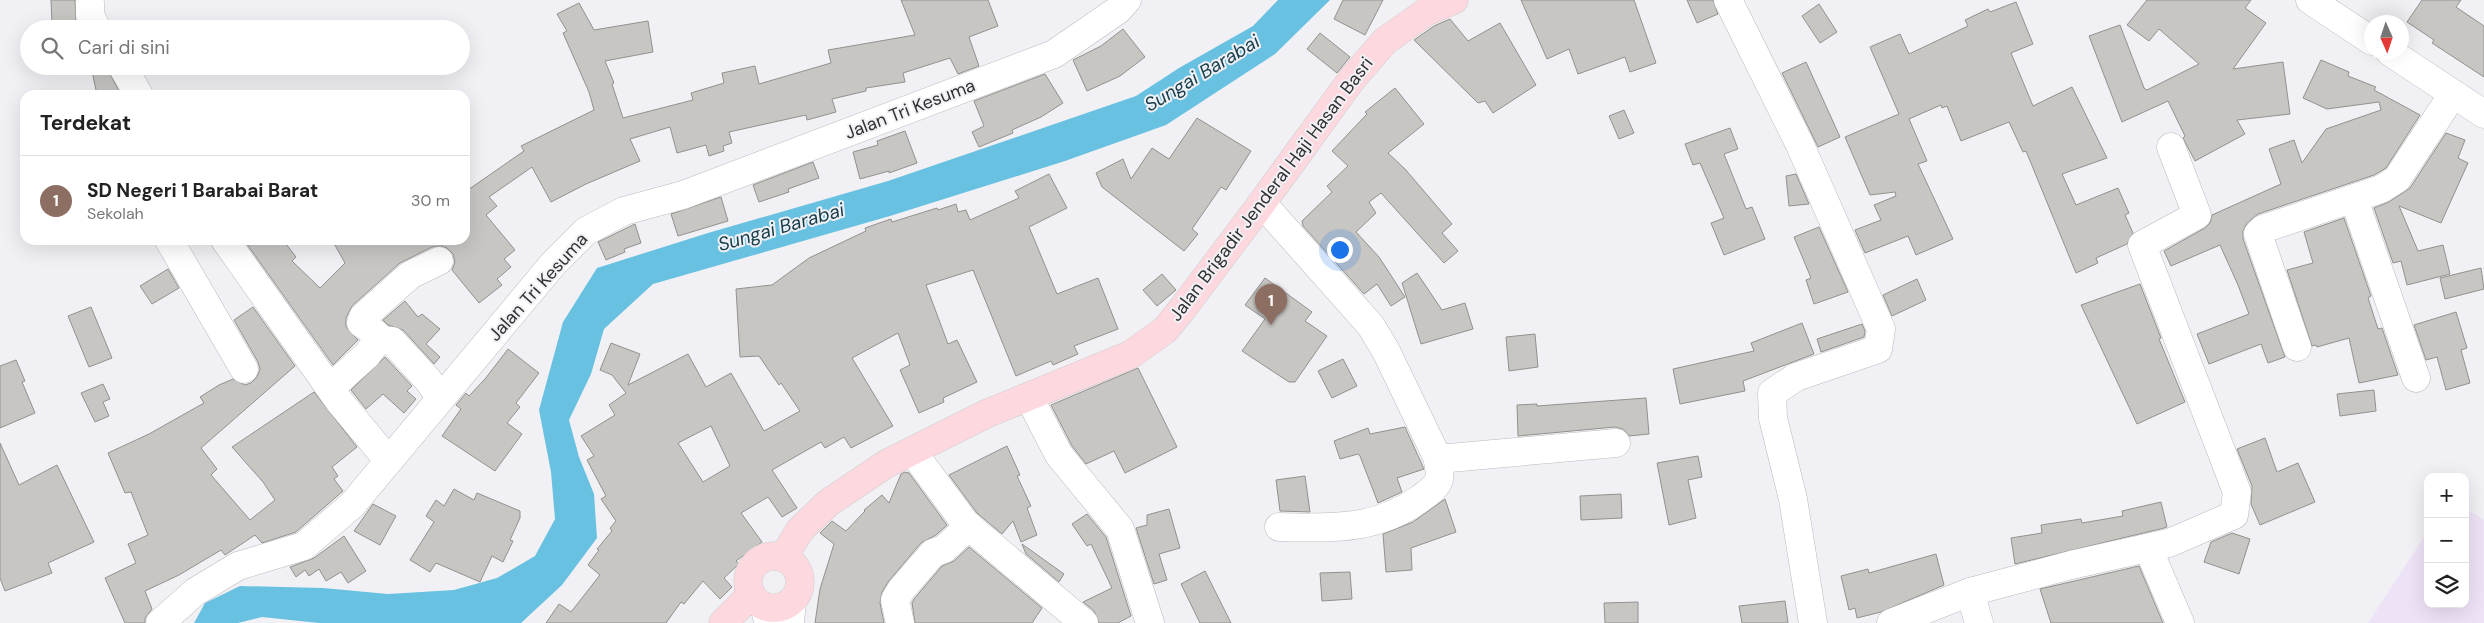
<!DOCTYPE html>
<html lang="id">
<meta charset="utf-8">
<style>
body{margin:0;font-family:"DM Sans",sans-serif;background:#f2f2f2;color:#222}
.controls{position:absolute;right:15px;bottom:15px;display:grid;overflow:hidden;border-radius:10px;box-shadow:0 5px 20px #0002}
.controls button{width:45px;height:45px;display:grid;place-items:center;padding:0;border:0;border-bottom:1px solid #e0e0e0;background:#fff;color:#222;font:25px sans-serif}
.compass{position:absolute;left:2364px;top:15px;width:45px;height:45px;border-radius:50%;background:#fff;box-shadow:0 5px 20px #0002;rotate:177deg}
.you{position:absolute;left:1339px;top:249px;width:18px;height:18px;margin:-12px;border:4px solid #fff;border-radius:50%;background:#1a73e8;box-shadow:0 0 0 8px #1a73e833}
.badge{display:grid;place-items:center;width:32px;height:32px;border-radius:50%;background:#d93025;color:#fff;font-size:16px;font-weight:700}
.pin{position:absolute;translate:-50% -41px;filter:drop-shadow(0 1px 2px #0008)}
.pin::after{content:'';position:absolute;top:26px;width:18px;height:15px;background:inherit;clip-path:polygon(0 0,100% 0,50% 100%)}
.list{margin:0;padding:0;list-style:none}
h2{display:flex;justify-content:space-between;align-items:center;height:65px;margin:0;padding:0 20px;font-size:21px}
h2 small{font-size:16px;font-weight:400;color:#767676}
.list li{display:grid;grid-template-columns:32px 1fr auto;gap:15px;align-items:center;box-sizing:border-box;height:90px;padding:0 20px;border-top:1px solid #e0e0e0}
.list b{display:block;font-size:19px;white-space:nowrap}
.list p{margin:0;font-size:16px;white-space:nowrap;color:#767676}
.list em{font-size:16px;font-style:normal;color:#767676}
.icon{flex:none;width:28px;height:28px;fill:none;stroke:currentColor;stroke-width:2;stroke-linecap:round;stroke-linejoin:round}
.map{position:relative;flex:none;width:2484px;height:623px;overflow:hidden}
.search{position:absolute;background:#fff;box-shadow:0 5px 20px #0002;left:20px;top:20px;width:450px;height:55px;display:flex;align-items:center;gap:12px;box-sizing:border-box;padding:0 18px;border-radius:28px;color:#767676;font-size:19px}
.panel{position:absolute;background:#fff;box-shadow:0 5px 20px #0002;left:20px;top:90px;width:450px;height:155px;border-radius:15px}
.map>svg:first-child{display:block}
</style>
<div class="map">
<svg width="2484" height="623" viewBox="0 0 2484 623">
<rect width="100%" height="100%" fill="#f1f1f5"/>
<polygon fill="#eee2f7" points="2465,508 2484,520 2484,623 2368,623 2428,531 2428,604 2465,604"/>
<polygon fill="#69c1e1" points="1278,0 1330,0 1275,54 1166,125 1065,161 890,216 653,284 604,329 591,374 569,420 579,457 594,494 597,538 562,585 521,623 319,623 262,617 238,623 194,623 205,603 240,586 323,588 388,594 454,590 497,578 535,556 555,519 551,472 539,410 563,322 597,268 708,233 888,181 1136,96 1179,68 1253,26"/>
<g fill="#c8c6c3" stroke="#93918e" fill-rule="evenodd">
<polygon points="51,0 75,0 76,22 52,23"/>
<polygon points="901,0 988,0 998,26 969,37 979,66 958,74 950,58 903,73 905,82 866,88 866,91 832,99 836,112 807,120 806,115 729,132 732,143 723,146 724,151 709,156 706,145 677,153 670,127 630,139 640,161 586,184 551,202 532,167 489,197 497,206 486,215 515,250 504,259 511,267 497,279 502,285 479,303 452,270 455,262 453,254 447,248 441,246 432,247 400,263 352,306 346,318 346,327 358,340 333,365 244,240 283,240 296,257 292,261 320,288 345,263 332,240 465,240 465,192 524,151 521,146 594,110 589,92 563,33 567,31 557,14 579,3 594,30 648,21 653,52 605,61 614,83 612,84 623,118 693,100 691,93 724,83 722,73 755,66 759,84 831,63 828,50 915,35"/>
<polygon points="1343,0 1383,0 1365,35 1334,19"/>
<polygon points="1521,0 1634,0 1656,63 1630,72 1625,57 1578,74 1569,49 1547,59"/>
<polygon points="1687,0 1713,0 1718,14 1697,23"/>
<polygon points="2147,0 2251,0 2245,8 2266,23 2233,69 2283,62 2290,114 2237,120 2245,134 2195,161 2183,138 2185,136 2168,101 2122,122 2089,36 2120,25 2144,88 2147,90 2199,64 2159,29 2149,41 2127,25"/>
<polygon points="2422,0 2461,0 2456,7 2484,26 2484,77 2432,43 2434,40 2407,22"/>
<polygon points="2016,2 2033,44 2011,53 2033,106 2072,87 2107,158 2062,174 2076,205 2118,188 2129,213 2125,215 2133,233 2127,244 2096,258 2098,263 2076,273 2026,151 2023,152 2009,122 1961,141 1947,106 1942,108 1941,105 1909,119 1927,161 1918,164 1953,239 1916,255 1908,236 1865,253 1855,230 1881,220 1874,205 1896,196 1895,192 1870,195 1845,137 1899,114 1870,47 1900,34 1909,54 1968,26 1965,20 1988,9 1990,12"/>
<polygon points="1819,4 1837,32 1820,43 1802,16"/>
<polygon points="1450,19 1468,41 1500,23 1536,85 1493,113 1485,101 1478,103 1414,40 1434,26"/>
<polygon points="1123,29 1145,57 1120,76 1087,91 1073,60 1101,46"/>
<polygon points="1320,33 1350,57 1337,73 1307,49"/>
<polygon points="2321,60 2349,72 2348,76 2376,87 2374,90 2420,115 2386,168 2374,175 2258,214 2247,223 2243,231 2243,239 2285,357 2268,363 2261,344 2209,364 2197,334 2249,314 2238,285 2220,245 2171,266 2164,251 2205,228 2210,223 2212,215 2281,184 2269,149 2294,140 2302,163 2326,129 2381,110 2379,102 2327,109 2303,98"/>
<polygon points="1806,62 1840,137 1818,147 1782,73"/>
<polygon points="91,66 106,66 121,95 97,95"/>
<polygon points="1045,74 1063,103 1041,117 1012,130 1013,133 979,147 972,132 984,126 974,101"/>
<polygon points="1395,88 1424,124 1388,153 1405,169 1452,224 1442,233 1458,251 1444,263 1381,193 1369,202 1376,213 1356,232 1379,257 1405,297 1391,306 1377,284 1364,294 1303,226 1302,221 1332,192 1327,186 1348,166 1332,151 1367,114 1365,112"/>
<polygon points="1624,110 1634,133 1619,139 1609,116"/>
<polygon points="1197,118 1251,151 1226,190 1221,187 1192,229 1198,234 1184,251 1102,187 1096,173 1123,159 1131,179 1152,148 1169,159"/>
<polygon points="1730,128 1738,149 1724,154 1746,209 1752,207 1765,239 1724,255 1711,223 1724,218 1700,163 1693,165 1685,144"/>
<polygon points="905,131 917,163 889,173 889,171 860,179 853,152 878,145 877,141"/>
<polygon points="2446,133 2465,140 2458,158 2468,163 2441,223 2399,206 2418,251 2443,245 2450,274 2407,285 2401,261 2393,263 2374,208 2389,202 2410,188"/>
<polygon points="813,162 819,178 788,189 789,192 759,202 753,185"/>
<path d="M1049,174l18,34 -38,19 28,67 41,-16 20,51 -44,17 4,8 -25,11 -2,-4 -35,15 -43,-106 -47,15 22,59 9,-4 20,42 -34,16 1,4 -25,11 -19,-43 10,-5 -12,-32 -46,25 41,68 -42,22 -7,-11 -19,11 -4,-6 -49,28 25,38 -15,9 -14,-20 -27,16 21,29 -26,19 3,3 -15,14 8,9 -12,12 -17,-18 -19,23 -3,-2 -15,21h-120l13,-19 12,8 29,-37 -12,-10 11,-15 -2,-1 15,-18 -2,-3 6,-7 -15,-22 5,-3 -19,-36 7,-4 -13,-20 34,-21 -6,-10 17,-12 -14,-18 -12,-5 11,-27 29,11 -12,31 60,-31 18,33 25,-14 33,58 36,-20 -19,-28 -2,2 -20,-29 -19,1 -4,-68 36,-4 37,-27 57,-27 -1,-3 26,-9 1,3 45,-14 1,2 18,-6 2,8 8,-2 4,10 49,-22 -4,-7zM711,426l19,40 -27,16 -25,-39z"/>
<polygon points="1796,174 1809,204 1789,206 1786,176"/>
<polygon points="721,197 728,221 678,236 671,214"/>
<polygon points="2344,218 2371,296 2368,298 2378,329 2382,328 2398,375 2359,383 2349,338 2317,347 2316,345 2312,346 2287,270 2313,263 2304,232"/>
<polygon points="635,224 641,243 624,249 625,252 606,260 598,242"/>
<polygon points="1819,227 1848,292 1814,304 1806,280 1811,278 1794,237"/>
<polygon points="2481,268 2484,289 2445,299 2440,278"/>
<polygon points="168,269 179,288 152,304 140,286"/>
<polygon points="1417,273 1442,310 1465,303 1473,329 1421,344 1402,283"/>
<polygon points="1162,274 1176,290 1157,306 1143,290"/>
<polygon points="1265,278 1312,312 1305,321 1327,336 1295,382 1289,382 1242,351 1265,319 1245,305"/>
<polygon points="1917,279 1926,300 1892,316 1883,295"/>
<polygon points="2140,284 2161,338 2159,339 2185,402 2137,424 2081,305"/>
<polygon points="405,301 418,317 422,314 440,329 426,344 440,357 434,364 403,330 388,325 383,320"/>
<polygon points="91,307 112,358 89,367 68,316"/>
<polygon points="253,307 295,366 201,448 217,469 211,475 250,520 275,500 263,482 232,447 314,392 357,447 332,467 338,476 334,479 343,491 296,532 262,543 255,535 225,555 221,550 179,575 145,591 152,609 145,618 145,623 125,623 105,578 136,563 128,544 148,535 131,492 125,493 108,453 149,434 204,403 200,397 219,385 233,379 245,385 251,383 257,377 260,369 258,362 234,320"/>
<polygon points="2456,312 2467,348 2461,350 2470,383 2446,390 2437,357 2426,360 2414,325"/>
<polygon points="1802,323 1814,354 1743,381 1745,391 1680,404 1673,369 1754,351 1751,343"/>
<polygon points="1862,324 1865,331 1864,337 1821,352 1817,339"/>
<polygon points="1535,334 1538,367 1509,371 1506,337"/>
<polygon points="508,349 539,373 516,403 520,407 507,423 522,434 495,471 442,436 461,409 456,405 466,393 469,396 485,379"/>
<polygon points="385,357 412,386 407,391 416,399 404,413 383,394 366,409 351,390"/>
<polygon points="1343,359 1357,386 1332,398 1318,371"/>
<polygon points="16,360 25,381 22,382 35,413 0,428 0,366"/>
<polygon points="1138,368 1177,447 1125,473 1114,451 1086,464 1072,446 1051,405"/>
<polygon points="103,384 110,399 103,402 109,416 95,422 81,393"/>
<polygon points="2374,390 2376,411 2340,416 2337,394"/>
<polygon points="1646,398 1649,434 1629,436 1623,429 1615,427 1518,436 1517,405 1537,404 1537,406"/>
<polygon points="1405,427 1424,469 1397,478 1402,492 1378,503 1360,456 1358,454 1340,459 1334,441 1368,428 1370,434"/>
<polygon points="2265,438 2277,472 2298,463 2315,502 2260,525 2251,504 2252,486 2237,449"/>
<polygon points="0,443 19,485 57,465 94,542 48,563 52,573 5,591 0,578"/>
<polygon points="1007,446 1020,475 1017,476 1031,506 1027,508 1037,535 1021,542 1013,521 1002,534 977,513 949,475"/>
<polygon points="1698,456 1702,477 1688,480 1696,518 1669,525 1657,463"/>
<polygon points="905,472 909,473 947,525 936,535 921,543 888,582 882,592 880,603 884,623 815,623 820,589 834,544 820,533 832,521 846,531 865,511 864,510 882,495 889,503 901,474"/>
<polygon points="1305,476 1310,512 1280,511 1276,480"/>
<polygon points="454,489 474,500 477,493 520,511 520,518 510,540 513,541 503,562 492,556 480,582 436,563 430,572 410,560 434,522 426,516 436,500 444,506"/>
<polygon points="1621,494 1622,518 1581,520 1580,496"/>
<polygon points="1445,499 1456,532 1411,548 1412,570 1386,572 1383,534 1413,522"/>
<polygon points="2161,502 2167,527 2164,528 2015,564 2011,538 2042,533 2041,525 2081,519 2082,523 2123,516 2122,511"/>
<polygon points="373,504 396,516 380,545 354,531"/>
<polygon points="1169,509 1180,548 1159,554 1167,580 1154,584 1136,528 1147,525 1147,515"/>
<polygon points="1087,514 1106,537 1131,616 1118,623 1099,623 1094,611 1083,602 1112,588 1091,544 1087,546 1072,524"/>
<polygon points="2232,533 2250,539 2239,574 2204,562 2211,542"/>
<polygon points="344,536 366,571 348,583 341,572 326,581 319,569 309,576 305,570 296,577 290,567 314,558"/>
<polygon points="1022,544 1064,574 1059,582 1026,554"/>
<polygon points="969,547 1042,608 1032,623 915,623 912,603 914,599 942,566 954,561"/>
<polygon points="1936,554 1944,585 1881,612 1857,618 1855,608 1849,610 1841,576 1868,569 1869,573"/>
<polygon points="2139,566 2163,623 2051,623 2040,589"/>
<polygon points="1205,571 1231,623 1200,623 1181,584"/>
<polygon points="1350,572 1352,599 1322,601 1320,573"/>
<polygon points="1785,601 1788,623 1742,623 1739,606"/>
<polygon points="1638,602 1638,623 1605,623 1604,603"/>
</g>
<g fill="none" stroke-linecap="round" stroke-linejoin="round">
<defs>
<g id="minor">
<polyline points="1728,0 1800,145 1881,329 1878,349 1796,377 1772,393 1773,418 1793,499 1813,623"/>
<polyline points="2310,0 2372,41"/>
<polyline points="90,3 90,15 97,29"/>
<polyline points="2390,52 2484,114"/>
<polyline points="122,66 139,95"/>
<polyline points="2354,199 2416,378"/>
<polyline points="1262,203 1371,326 1386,351 1438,459 1616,443"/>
<polyline points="169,240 244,369"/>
<polyline points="225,240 339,401 388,460"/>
<polyline points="378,340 392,341 428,380 440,397"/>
<polyline points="2297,347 2258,234 2263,229 2381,189 2397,179 2453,94"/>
<polyline points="330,388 367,355 378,340 376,334 361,323 363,317 410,275 439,261"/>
<polyline points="1029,397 1059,455 1120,529 1150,623"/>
<polyline points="912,451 966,524 1084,623"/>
<path d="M1279,527c52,1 98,4 142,-29 7,-5 16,-11 18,-19 2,-6 -1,-14 -1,-20"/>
<polyline points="2148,548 2180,623"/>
<polyline points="1970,592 1979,623"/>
<polyline points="764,607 769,623"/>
<polyline points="160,623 195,592 238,566 304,546 352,505 553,264 586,231 624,211 683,195 1054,54 1118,10 1127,0"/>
<polyline points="790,623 792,600"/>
<polyline points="900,623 895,600 901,590 933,553 944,549 969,526"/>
<polyline points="1891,623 1970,592 2071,565 2169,543 2234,515 2237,492 2142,245 2197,215 2171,147"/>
</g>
<g id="major">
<circle cx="774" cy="582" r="26"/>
<polyline points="783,558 800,530 828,503 886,464 986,414 1130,355 1165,330 1183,308 1256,211 1352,79 1385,41 1426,12 1454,0"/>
<polyline points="723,623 751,595"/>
</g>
</defs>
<use href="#minor" stroke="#bababe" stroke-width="29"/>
<use href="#major" stroke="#cdcdce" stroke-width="29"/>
<use href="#minor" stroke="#fff" stroke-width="28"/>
<use href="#major" stroke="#fdd8df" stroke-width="28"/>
</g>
<g text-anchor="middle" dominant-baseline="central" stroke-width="4" stroke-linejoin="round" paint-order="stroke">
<g font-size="18" fill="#303031" stroke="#f1f1f5">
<text transform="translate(910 109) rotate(-21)">Jalan Tri Kesuma</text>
<text transform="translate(1271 189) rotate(-53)">Jalan Brigadir Jenderal Haji Hasan Basri</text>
<text transform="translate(538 287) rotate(-48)">Jalan Tri Kesuma</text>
</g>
<g font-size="19" font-style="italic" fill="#143c4a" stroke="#f1f1f5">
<text transform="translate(1202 73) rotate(-31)">Sungai Barabai</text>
<text transform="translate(781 227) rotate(-16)">Sungai Barabai</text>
</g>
</g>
</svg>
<div class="controls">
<button>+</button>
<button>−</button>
<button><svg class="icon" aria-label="layers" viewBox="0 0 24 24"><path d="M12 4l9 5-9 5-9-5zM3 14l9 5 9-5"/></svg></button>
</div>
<svg class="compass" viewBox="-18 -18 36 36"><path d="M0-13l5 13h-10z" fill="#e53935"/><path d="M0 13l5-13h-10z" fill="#767676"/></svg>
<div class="you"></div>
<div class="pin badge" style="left:1271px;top:325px;background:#8d6e63">1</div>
<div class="search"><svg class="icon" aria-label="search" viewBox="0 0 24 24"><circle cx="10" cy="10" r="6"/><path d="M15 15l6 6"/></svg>Cari di sini</div>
<section class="panel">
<h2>Terdekat<small></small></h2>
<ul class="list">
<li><span class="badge" style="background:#8d6e63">1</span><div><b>SD Negeri 1 Barabai Barat</b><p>Sekolah</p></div><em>30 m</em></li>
</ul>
</section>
</div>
